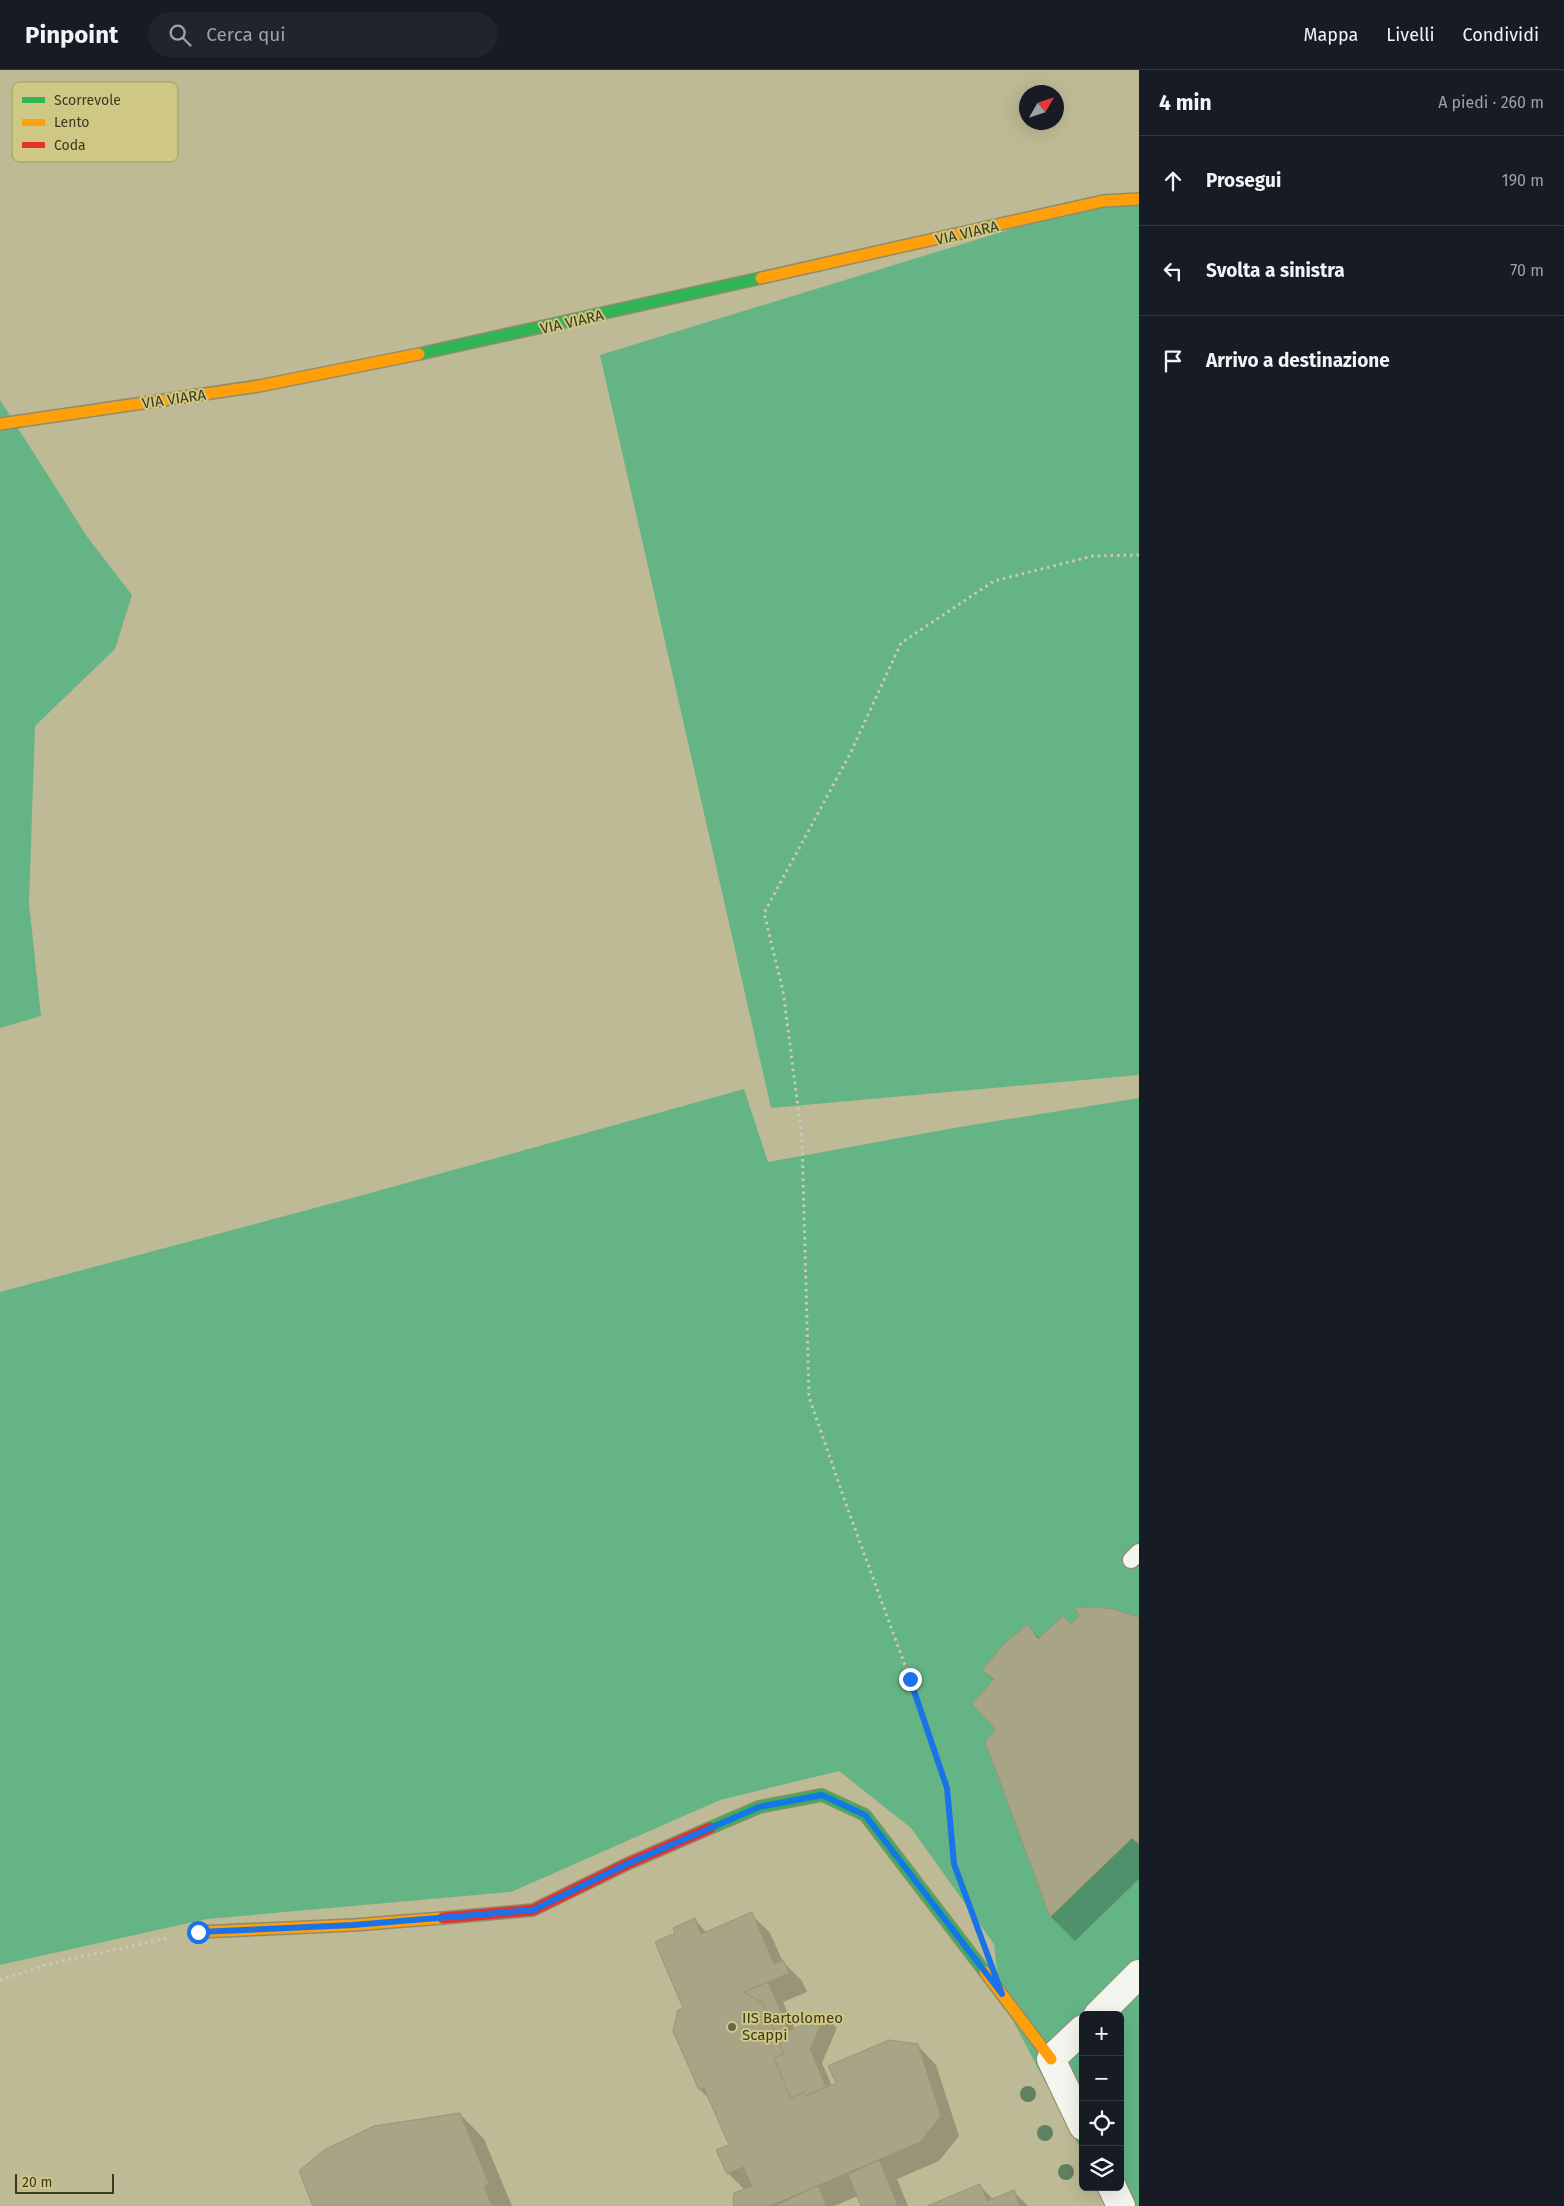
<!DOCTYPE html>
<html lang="it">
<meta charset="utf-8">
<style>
body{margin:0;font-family:"Fira Sans",sans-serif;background:#20242c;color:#f1f3f6}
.controls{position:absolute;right:15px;bottom:15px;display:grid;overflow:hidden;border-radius:8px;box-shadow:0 5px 20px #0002}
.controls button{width:45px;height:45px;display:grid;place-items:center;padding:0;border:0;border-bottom:1px solid #363941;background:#171b24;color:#f1f3f6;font:25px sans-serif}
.compass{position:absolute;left:1019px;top:15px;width:45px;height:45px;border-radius:50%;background:#171b24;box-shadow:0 5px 20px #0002;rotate:51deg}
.scale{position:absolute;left:15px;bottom:12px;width:99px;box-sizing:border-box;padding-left:5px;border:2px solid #3c391d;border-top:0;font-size:14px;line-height:18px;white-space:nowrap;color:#3c391d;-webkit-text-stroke:4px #cfc784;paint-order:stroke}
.stop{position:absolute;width:15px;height:15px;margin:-11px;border:4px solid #1a73e8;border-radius:50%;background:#fff}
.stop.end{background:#1a73e8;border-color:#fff;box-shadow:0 1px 5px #0008}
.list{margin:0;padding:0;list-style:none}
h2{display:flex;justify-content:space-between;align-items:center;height:65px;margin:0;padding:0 20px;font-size:21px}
h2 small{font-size:16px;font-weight:400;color:#9ea1a6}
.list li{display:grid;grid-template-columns:32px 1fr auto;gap:15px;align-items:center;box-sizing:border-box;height:90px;padding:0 20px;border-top:1px solid #363941}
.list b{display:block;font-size:19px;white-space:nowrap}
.list em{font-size:16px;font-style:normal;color:#9ea1a6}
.icon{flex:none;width:28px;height:28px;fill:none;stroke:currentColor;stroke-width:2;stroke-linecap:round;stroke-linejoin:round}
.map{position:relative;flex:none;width:1139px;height:2136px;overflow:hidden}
header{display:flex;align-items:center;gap:30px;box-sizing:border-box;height:70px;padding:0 25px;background:#171b24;border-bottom:1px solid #363941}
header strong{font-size:24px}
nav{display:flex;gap:28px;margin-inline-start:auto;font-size:18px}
.search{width:350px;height:45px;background:#20242c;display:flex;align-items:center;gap:12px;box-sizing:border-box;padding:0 18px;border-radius:28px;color:#9ea1a6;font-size:19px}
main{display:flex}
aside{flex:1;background:#171b24}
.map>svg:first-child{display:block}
</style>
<header>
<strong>Pinpoint</strong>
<div class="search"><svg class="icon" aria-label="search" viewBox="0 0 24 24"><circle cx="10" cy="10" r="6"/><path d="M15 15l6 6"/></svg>Cerca qui</div>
<nav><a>Mappa</a><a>Livelli</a><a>Condividi</a></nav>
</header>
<main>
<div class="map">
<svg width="1139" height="2136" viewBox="0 0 1139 2136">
<rect width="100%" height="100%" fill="#beba95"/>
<g fill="#65b486">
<polygon points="1139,130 1139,1005 771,1038 600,285 1103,131"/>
<polygon points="0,330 88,468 132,525 115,579 35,656 29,833 41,946 0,958"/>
<polygon points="744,1019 768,1092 954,1058 1139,1028 1139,2136 1110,2136 1120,2117 1120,1945 1083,1945 1083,2084 1000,1926 994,1874 911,1758 839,1701 720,1730 511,1822 207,1849 0,1895 0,1222 367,1124"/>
</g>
<g fill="#0003">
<polygon points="1139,1548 1139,1809 1075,1871 1051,1847 987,1671 998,1660 994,1611 984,1600 1028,1556 1040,1569 1071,1556"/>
<polygon points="751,1844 770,1863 783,1892 802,1911 807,1922 783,1932 795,1959 825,1946 837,1958 822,1993 832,2016 917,1975 936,1995 959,2066 939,2091 897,2109 908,2136 862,2136 858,2126 834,2136 734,2136 745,2120 728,2103 730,2075 712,2031 700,2020 685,1938 677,1864 695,1850 707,1863"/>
<polygon points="460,2044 484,2069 512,2136 315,2136"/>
<polygon points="980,2116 994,2130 1014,2122 1028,2136 931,2136"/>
</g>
<g fill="#a8a587" stroke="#999577">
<polygon points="1093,1537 1113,1539 1139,1547 1139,1774 1132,1768 1050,1847 985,1671 996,1660 972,1634 994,1609 982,1600 1004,1574 1028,1554 1038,1569 1063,1546 1071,1554 1080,1546 1074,1538"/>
<polygon points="752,1842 774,1894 783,1890 789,1903 744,1922 763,1933 784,1984 774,1988 791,2028 804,2022 806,2026 836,2013 828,1996 889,1970 918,1974 941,2046 920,2072 770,2136 733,2136 734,2123 752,2116 743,2097 727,2104 716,2080 729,2075 704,2018 699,2020 673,1961 678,1940 683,1938 655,1872 675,1863 673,1858 695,1848 701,1864"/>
<polygon points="768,1912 789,1961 825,1945 810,1979 826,2017 806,2026 804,2022 791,2028 774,1988 784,1984 763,1933 744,1922"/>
<polygon points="460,2043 489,2114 484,2116 492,2136 313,2136 299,2101 324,2080 374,2056"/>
<polygon points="879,2090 898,2136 861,2136 848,2104"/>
<polygon points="980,2114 987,2131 1014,2120 1020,2136 927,2136"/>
<polygon points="818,2116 826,2134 822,2136 774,2136"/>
</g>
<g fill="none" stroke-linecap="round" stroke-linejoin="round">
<defs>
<polyline id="lane" points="1131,1490 1139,1482"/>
<g id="street">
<polyline points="1098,1945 1139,1904"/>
<polyline points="1083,1959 1051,1989 1083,2056"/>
<polyline points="1112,2117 1121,2136"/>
</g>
<g id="fast">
<polyline points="419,284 761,208"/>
<polyline points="710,1758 759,1737 822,1725 865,1745 985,1902"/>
</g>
<g id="slow">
<polyline points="761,208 1103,131 1139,129"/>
<polyline points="0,354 259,316 419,284"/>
<polyline points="198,1862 353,1855 443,1848"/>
<polyline points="985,1902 1051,1989"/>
</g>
<polyline id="jam" points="443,1848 533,1840 627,1794 710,1758"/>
</defs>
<use href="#lane" stroke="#8f8c6e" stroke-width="19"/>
<use href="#street" stroke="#8f8c6e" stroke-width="30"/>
<use href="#fast" stroke="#8f8c6e" stroke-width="14"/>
<use href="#slow" stroke="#8f8c6e" stroke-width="14"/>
<use href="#jam" stroke="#8f8c6e" stroke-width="14"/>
<g stroke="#cbc8bd" stroke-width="3" stroke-dasharray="2.5 4" stroke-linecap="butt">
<polyline points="963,1820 954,1794 947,1718 910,1609 847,1437 809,1327 802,1068 783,921 764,843 850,684 901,573 994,511 1093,486 1139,485"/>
<polyline points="0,1910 48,1894 168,1868"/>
</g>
<use href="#lane" stroke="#f5f5ef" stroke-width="16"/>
<use href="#street" stroke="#f5f5ef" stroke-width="28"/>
<use href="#fast" stroke="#30b455" stroke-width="11"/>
<use href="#slow" stroke="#ff9f0a" stroke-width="11"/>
<use href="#jam" stroke="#e5322d" stroke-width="11"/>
</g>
<g fill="#608062">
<circle cx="1028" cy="2024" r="8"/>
<circle cx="1045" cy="2063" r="8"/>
<circle cx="1066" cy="2102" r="8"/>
</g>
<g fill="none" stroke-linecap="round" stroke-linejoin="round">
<polyline stroke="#1a73e8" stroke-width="6" points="198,1862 353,1855 533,1840 627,1794 759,1737 822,1725 865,1745 1002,1924 954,1794 947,1718 910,1609"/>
</g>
<circle fill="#6a6647" stroke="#cfc784" stroke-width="2" cx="732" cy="1957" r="5"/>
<g text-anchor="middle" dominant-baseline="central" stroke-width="4" stroke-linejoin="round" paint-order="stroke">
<g font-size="15" fill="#3c391d" stroke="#cfc784">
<text transform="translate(967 163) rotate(-13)">VIA VIARA</text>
<text transform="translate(572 252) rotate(-13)">VIA VIARA</text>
<text transform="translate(174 329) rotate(-8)">VIA VIARA</text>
</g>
<g font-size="15" fill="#3c391d" stroke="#cfc784" text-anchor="start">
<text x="742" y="1948">IIS Bartolomeo<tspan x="742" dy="17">Scappi</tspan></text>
</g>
</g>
<rect x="12" y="12" width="166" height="80" rx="8" fill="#cfc784" stroke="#a39c65" stroke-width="1"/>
<rect x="22" y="27" width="23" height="6" fill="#30b455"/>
<rect x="22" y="49" width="23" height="7" fill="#ff9f0a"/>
<rect x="22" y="72" width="23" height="6" fill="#e5322d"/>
<g font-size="14" fill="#3c391d">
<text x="54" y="35">Scorrevole</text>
<text x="54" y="57">Lento</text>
<text x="54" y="80">Coda</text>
</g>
</svg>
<div class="controls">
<button>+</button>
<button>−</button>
<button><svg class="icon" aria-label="locate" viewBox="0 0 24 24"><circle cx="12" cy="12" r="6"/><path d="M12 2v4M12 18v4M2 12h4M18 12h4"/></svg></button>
<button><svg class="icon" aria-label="layers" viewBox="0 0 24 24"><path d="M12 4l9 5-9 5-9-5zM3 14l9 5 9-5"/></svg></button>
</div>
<svg class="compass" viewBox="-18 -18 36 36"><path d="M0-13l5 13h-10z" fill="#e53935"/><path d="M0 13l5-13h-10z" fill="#9ea1a6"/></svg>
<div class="scale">20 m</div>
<div class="stop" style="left:198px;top:1862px"></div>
<div class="stop end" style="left:910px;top:1609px"></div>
</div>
<aside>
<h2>4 min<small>A piedi · 260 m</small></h2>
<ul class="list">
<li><svg class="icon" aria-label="ahead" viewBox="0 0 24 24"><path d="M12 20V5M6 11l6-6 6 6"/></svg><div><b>Prosegui</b></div><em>190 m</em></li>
<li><svg class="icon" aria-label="left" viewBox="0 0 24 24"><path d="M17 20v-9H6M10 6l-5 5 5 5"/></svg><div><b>Svolta a sinistra</b></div><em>70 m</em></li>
<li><svg class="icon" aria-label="arrive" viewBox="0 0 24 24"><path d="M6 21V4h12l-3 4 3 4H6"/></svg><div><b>Arrivo a destinazione</b></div></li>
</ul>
</aside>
</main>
